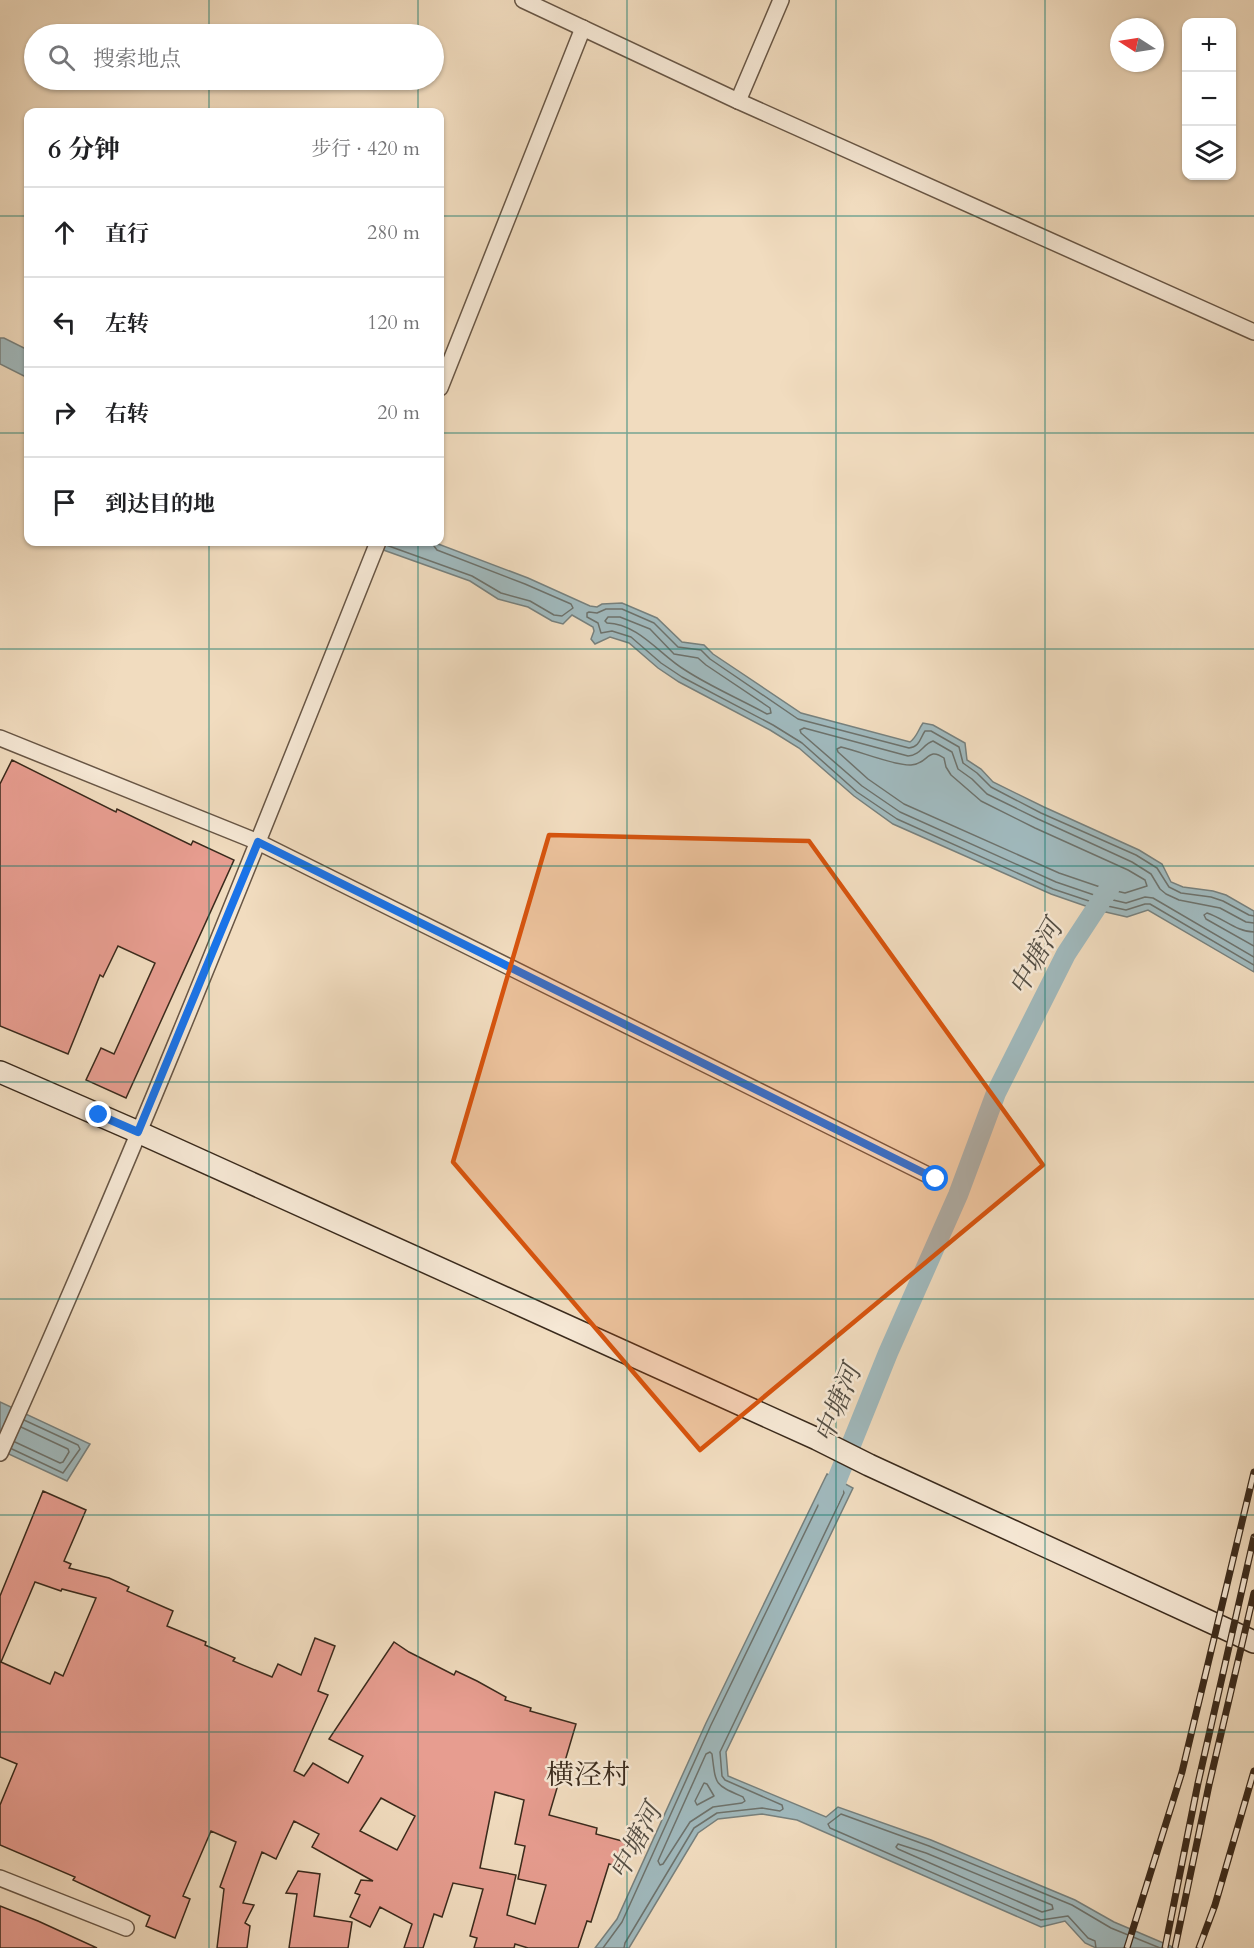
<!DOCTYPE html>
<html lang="zh">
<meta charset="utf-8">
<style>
body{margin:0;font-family:Cardo,"Noto Serif SC",serif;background:#f2f2f2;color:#202124}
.controls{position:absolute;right:18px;top:18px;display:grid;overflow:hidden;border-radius:12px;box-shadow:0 2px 4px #0004}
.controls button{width:54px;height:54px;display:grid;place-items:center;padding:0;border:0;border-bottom:2px solid #e0e0e0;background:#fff;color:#202124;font:30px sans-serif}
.compass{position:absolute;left:1110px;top:18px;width:54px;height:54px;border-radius:50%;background:#fff;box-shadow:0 2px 4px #0004;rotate:282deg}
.stop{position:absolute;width:18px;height:18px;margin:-14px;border:4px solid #1a73e8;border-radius:50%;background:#fff}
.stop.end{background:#1a73e8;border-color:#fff;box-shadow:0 2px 6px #0008}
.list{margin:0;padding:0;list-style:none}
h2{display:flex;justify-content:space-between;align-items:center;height:78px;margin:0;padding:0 24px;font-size:26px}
h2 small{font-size:20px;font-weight:400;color:#757577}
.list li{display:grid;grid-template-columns:39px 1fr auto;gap:18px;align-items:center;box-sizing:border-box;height:90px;padding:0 24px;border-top:2px solid #e0e0e0}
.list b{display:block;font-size:22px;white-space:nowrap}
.list em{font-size:20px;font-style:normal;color:#757577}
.icon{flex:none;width:33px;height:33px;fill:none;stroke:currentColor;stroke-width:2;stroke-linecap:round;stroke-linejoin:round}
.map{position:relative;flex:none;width:1254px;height:1948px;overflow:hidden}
.search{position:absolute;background:#fff;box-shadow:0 2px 4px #0004;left:24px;top:24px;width:420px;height:66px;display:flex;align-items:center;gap:15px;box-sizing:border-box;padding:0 21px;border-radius:33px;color:#757577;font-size:22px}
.panel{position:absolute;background:#fff;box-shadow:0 2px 4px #0004;left:24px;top:108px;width:420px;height:438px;border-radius:12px}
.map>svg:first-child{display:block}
</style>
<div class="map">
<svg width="1254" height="1948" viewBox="0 0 1254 1948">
<rect width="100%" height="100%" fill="#f1dcbf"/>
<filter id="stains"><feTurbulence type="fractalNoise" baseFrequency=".00333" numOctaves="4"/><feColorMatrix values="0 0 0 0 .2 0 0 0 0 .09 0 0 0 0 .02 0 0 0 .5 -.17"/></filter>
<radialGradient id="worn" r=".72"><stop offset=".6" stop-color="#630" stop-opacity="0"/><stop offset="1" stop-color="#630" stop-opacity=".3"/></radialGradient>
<g fill="#a0b9bd" stroke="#77807d" stroke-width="1.5">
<polygon points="0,338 4,338 28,350 28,378 0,364"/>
<path d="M361,542h72l95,36 62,28 7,1 5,-3 20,-1 35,15 25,24 22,3 9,9 88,59 109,29c7,-5 8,-12 13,-19l10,2 32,18 2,17 14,9 12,13 51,25 95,43 23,14 9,18 12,5 30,4 13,4 28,16v61l-106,-62 -21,7 -30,-7 -46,-16 -158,-70 -39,-28 -55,-48 -29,-18 -91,-48 -21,-14 -29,-25 -19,-6 -15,7 -4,-5 3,-8 -1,-4 -21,-12 -9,9 -11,-3 -24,-14 -30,-8 -28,-18z"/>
<polygon points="0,1402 90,1444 67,1481 0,1450"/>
<polygon points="827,1474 853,1488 726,1752 728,1776 826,1817 838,1807 931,1840 1075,1900 1114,1922 1175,1948 1096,1948 1085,1943 1065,1921 1041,1927 797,1820 762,1814 718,1819 698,1833 629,1948 595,1948 617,1919 706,1723"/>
</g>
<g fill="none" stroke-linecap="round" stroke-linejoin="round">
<g stroke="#6d726c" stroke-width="1.5">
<polyline points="386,545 472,576 501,593 530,601 554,615 562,616 573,608 571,604 525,584 437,550 434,546 433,542"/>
<path d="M620,617l30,12 24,25 24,4 8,7 64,43 1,5 -4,1c-27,-15 -56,-27 -82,-44 -25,-15 -46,-46 -78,-47l-2,-2 3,-4z"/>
<path d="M841,747c18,4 54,19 70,18 18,-1 16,-19 33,-7l2,9 5,8 30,26 54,27 93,42 17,10 2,6 -22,7 -22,-5 -44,-15 -155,-69 -36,-25 -30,-27 -1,-3z"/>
<path d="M1254,916l-5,-1 -26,-14 -12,-4 -30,-4 -12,-6 -12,-19 -21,-13 -95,-42 -50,-26 -14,-14 -14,-10 -4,-16 -28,-16h-6c-5,7 -5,16 -16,17l-111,-29 -88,-60 -9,-9 -23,-3 -24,-24 -32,-14h-16l-9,4 -8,-1 -2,1v4l11,6 3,10 11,-2 19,6 30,26 21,14 91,48 29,18 55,49 40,27 156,70 45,15 28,6 19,-6h5l104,61"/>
<path d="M1254,923l-8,-1 -26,-14 -41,-8 -13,-6 -6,-5 -9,-15 -19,-12 -94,-43 -51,-25 -15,-15 -14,-10 -6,-17 -19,-11c-10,3 -12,14 -25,15l-104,-28 -4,2 1,3 61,53 38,26 156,70 44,15 26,6 19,-6 8,1 101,59"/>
<path d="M1254,932c-17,0 -31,-14 -47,-19l-3,2 2,4 48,27"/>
<polyline points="15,1442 60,1463 63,1462 69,1452 68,1449 21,1427"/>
<polyline points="12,1449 63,1473 80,1449 78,1445 24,1420"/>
<path d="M710,1752l2,2c4,32 2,30 31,43l2,4 -3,2 -29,4 -23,15 -27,42 -3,1 -2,-4 48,-107z"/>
<polygon points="704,1783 707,1784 714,1796 697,1805 695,1801"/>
<polygon points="898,1844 926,1853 1052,1905 1053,1909 1042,1912 898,1849 896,1847"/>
<polyline points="603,1948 622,1922 711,1725 828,1485 832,1484 843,1490 844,1493 720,1752 722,1776 725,1780 782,1805 783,1809 780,1811 762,1808 717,1813 694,1828 625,1943 624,1948"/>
<polyline points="1096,1948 1095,1941 1088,1938 1068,1916 1041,1920 830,1828 828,1824 841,1814 929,1846 1072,1905 1111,1928 1160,1948"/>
</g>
<polyline stroke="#a0b9bd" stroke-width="20" points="828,1502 888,1353 958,1195 996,1093 1066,954 1110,887"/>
</g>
<g fill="#e79d90" stroke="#3a2a1c" stroke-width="1.5" fill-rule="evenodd">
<polygon points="12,760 116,812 117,809 191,845 193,841 234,860 126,1098 86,1080 101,1048 114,1054 155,963 118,946 103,977 100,975 68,1054 0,1026 0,784"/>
<path d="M43,1491l43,19 -22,51 7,3 -2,4 40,10 20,9 -2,4 46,20 -6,15 39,16 -1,3 30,13 -2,3 39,16 6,-13 23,11 14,-37 20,8 -17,45 10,4 -34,76 10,5 9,-13 35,20 15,-27 -34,-17 65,-97 15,10 45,23 2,-4 21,10 29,16 -1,3 26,8 -1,3 46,13 -27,91 48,13 -1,6 30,8 -7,25 -10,-3 -18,58 -4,-1 -9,27h-50l-13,-4 -1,4h-40l3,-10 -7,-2 13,-47 -30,-6 -11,34 -8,-3 -11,34h-19l8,-24 -32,-17 -10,20 -20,-10 10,-22 -5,-2 6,-13 12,1 -61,-34 7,-13 -25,-13 -18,38 -14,-7 -19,51 11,2 -9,18 5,3 -3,22h-30l7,-59 -4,-2 16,-45 -25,-11 -28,65 7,3 -15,39 -29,-12 4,-10 -77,-36 2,-3 -75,-32v-40l17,-41 -17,-7v-161zM35,1582l26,9 1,-2 34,9 -33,78 -8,-4 -5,12 -49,-22zM495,1792l29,8 -9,44 10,2 -7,33 28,6 -11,39 -28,-9 9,-40 -36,-7zM381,1798l34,18 -18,34 -37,-19z"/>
<polygon points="298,1871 320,1874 314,1916 352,1922 348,1948 289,1948 297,1894 286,1893"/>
<polygon points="0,1906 38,1921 97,1948 0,1948"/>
</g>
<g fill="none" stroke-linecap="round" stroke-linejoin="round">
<defs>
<g id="minor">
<polyline points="523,0 738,101 781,0"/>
<polyline points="738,101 1254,332"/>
<polyline points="440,388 583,28"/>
<polyline points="0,738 258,842 936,1179"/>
<path d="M0,1453c135,-300 256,-606 378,-911"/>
<polyline points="0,1878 126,1928"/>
</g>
<polyline id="secondary" points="0,1072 138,1132 817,1439 869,1465 1254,1642"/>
</defs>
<use href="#minor" stroke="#685645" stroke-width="18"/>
<use href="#secondary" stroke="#3a2a1c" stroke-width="24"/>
<use href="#minor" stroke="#f6e8d5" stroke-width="15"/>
<use href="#secondary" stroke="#f6e8d5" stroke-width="21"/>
<defs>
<g id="rail">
<polyline points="1127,1948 1182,1772 1254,1472"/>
<polyline points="1165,1948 1198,1783 1254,1537"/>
<polyline points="1175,1948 1209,1785 1254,1593"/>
<polyline points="1199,1948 1215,1905 1254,1771"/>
</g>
</defs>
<use href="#rail" stroke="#3a2a1c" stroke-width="7"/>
<use href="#rail" stroke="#f6e8d5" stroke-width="4.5" stroke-dasharray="14" stroke-linecap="butt"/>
</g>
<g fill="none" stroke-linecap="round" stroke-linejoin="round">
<polyline stroke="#1a73e8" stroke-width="8" points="99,1115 138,1132 258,842 936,1179"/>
</g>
<path fill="#d7540e" fill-opacity="0.2" stroke="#d7540e" stroke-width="4.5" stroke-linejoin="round" d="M549,835l260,6 234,324 -343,285 -247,-288z"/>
<path fill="none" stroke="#0f766e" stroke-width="1.5" stroke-opacity="0.55" d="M209,0v34M418,0v34M627,0v1948M836,0v1948M1045,0v1948M209,80v32M418,80v32M0,216h28M440,216h814M0,433h28M440,433h814M209,542v1406M418,542v1406M0,649h1254M0,866h1254M0,1082h1254M0,1299h1254M0,1515h1254M0,1732h1254"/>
<g text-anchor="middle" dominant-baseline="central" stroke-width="5" stroke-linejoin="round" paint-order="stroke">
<g font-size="27" font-style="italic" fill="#544e44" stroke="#f6e8d5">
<text transform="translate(1036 958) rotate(-61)">中塘河</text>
<text transform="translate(838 1404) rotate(-68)">中塘河</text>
<text transform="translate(636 1842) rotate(-62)">中塘河</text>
</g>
<g font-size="28" fill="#3a2a1c" stroke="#f6e8d5">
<text x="588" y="1775">横泾村</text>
</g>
</g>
<rect width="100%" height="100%" filter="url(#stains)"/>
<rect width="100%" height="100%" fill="url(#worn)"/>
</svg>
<div class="controls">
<button>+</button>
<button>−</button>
<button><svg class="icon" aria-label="layers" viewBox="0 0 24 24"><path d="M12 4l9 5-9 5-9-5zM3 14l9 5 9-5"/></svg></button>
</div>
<svg class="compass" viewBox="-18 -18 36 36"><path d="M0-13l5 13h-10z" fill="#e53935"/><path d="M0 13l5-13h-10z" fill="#757577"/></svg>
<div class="stop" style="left:936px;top:1179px"></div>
<div class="stop end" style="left:99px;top:1115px"></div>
<div class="search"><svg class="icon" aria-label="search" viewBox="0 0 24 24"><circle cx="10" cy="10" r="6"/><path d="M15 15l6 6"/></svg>搜索地点</div>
<section class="panel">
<h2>6 分钟<small>步行 · 420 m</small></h2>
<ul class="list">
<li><svg class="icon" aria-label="ahead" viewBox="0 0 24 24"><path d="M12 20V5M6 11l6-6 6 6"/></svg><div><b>直行</b></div><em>280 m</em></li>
<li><svg class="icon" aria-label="left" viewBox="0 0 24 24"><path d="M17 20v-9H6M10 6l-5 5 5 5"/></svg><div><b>左转</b></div><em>120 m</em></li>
<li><svg class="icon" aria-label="right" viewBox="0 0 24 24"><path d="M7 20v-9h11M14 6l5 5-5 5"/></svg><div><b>右转</b></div><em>20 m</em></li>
<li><svg class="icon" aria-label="arrive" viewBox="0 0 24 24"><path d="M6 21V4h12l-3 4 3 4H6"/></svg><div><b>到达目的地</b></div></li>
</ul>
</section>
</div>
